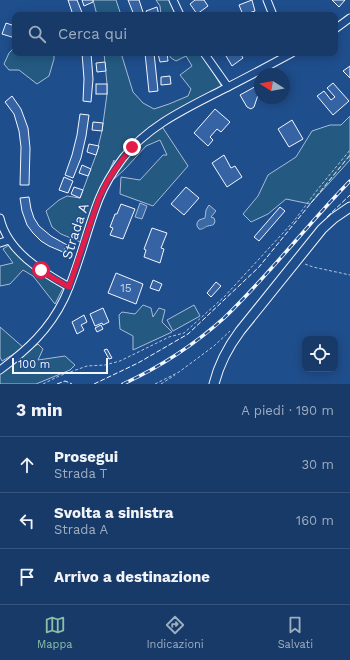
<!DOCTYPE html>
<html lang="it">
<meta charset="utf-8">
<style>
body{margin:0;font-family:"Work Sans",sans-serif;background:#244571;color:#f1f3f6}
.controls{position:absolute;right:12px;bottom:12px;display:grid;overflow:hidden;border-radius:8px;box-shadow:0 2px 10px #0003}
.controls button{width:36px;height:36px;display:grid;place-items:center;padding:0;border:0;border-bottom:1px solid #36547d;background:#173a69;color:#f1f3f6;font:20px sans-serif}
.compass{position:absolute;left:254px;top:68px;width:36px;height:36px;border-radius:50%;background:#173a69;box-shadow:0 2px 10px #0003;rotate:281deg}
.scale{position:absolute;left:12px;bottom:10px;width:96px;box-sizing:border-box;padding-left:4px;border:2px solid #f2f6ff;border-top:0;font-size:11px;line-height:14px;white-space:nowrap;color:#f2f6ff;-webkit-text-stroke:3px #1f4e8c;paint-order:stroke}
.stop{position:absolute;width:12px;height:12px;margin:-9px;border:3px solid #e11d48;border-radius:50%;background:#fff}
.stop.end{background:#e11d48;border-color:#fff;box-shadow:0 1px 4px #0008}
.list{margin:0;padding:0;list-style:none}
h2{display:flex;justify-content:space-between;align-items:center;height:52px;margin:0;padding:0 16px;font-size:17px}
h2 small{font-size:13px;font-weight:400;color:#9eadc0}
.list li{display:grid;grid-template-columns:26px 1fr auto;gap:12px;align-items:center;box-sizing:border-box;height:56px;padding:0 16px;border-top:1px solid #36547d}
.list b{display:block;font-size:15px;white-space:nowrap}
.list p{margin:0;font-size:13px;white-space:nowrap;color:#9eadc0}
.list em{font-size:13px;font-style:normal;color:#9eadc0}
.icon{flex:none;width:22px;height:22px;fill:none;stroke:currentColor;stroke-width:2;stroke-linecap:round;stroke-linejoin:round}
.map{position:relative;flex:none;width:350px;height:384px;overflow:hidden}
.search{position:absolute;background:#173a69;box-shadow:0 2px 10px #0003;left:12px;right:12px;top:12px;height:44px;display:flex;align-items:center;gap:10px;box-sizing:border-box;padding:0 14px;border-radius:8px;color:#9eadc0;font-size:15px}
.sheet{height:220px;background:#173a69}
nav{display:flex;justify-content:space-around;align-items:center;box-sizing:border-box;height:56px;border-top:1px solid #36547d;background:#173a69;font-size:11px;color:#9eadc0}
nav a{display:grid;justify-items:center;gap:2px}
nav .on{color:#8abfa5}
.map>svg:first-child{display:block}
</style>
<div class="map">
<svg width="350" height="384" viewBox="0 0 350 384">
<rect width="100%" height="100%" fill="#1f4e8c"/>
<g fill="#245a82" stroke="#a8bbd7">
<polygon points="93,0 116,0 121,15 97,15"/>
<polygon points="156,0 169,0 178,15 161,15 160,6"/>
<polygon points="15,47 15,53 54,53 54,59 49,76 37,84 19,70 9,70 4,64 9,53"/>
<polygon points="104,53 121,53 133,92 143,103 154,109 169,104 188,96 191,89 180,75 192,66 186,56 176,61 171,58 168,53 201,53 222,87 159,122 188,166 153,206 120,194 121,177 140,180 163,155 167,155 160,140 146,146 125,169 114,179 114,160 88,221 83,243 61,234 52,227 46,211 59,200 67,196 80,198 96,155 102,131 107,94 107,84"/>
<polygon points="350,116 350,160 310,204 286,199 268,214 251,222 243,214 258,196 268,175 296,157 312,131 330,125 341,125"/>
<polygon points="9,245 17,249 64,286 55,304 33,276 23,270 10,284 0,286 0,266 13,263 3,249"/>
<polygon points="143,305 151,308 153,317 159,308 165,310 162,322 172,332 133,350 133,336 120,329 119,315 122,312 135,314"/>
<polygon points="194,305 200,316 173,331 167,320"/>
<polygon points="0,327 24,348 2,361 0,357"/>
<polygon points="38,344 43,349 38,360 65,356 75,365 70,370 36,384 0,384 0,371 30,349"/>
</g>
<g fill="#3b69a3" stroke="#a8bbd7">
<polygon points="140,203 147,206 142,219 135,217"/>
<path d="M209,205l7,6 -5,6 3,1 1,3 -1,3c-2,2 -3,1 -6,2 -4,1 -5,4 -9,3l-2,-3v-3l2,-3 6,-2 1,-8z"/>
</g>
<g fill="#3563a3" stroke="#f2f6ff">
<polygon points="68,0 77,0 83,15 73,15"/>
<polygon points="82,0 93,0 93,2 84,6"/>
<polygon points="128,0 139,0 144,15 134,15"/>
<polygon points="195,0 204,0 208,6 197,14 190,4"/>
<polygon points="252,0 255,11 243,15 239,5"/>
<polygon points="332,0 345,0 339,7"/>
<polygon points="157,7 159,15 148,15 146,11"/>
<polygon points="6,23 15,26 15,38 2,34"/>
<polygon points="82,53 91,53 93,79 91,102 83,101 84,79"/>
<polygon points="145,53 154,53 158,91 149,92"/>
<polygon points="167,53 168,61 160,62 158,54"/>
<polygon points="230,53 240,53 243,58 232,66 226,56"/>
<polygon points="105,62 106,71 97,72 96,63"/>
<polygon points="350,66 350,78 343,71"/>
<polygon points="170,76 171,84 161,85 161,77"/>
<polygon points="333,83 349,101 333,115 317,96 324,91 331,100 335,97 327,88"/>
<rect x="96" y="84" width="11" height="10"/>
<polygon points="260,84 260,91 259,92 254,107 251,109 247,107 240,95"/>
<polygon points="12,96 21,109 28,128 30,148 29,185 20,185 21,147 19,131 14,114 5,102"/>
<polygon points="215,109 230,122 221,132 217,129 210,137 213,140 208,146 194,133"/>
<polygon points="80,114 89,115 86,136 81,158 73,178 65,175 72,155 77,135"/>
<polygon points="292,120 303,139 289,147 278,129"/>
<polygon points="93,122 103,123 102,131 92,130"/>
<polygon points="89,144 99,146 96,155 87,152"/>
<polygon points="224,155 231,168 235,166 242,177 227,187 212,163"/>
<polygon points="82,165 91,169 88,176 79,173"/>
<polygon points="64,177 73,181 68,193 59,190"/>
<polygon points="74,187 83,190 80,198 71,194"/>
<polygon points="186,187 199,198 184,215 171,204"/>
<polygon points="29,197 31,209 34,218 39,226 51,236 67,245 63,252 49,246 41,241 33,233 27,225 22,211 20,198"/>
<polygon points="121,204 135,209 123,239 110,235 113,228 110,227 115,214 117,214"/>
<polygon points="280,207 285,211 259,241 254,237"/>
<polygon points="152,228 167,233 161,248 164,249 160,263 144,257 146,250 144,249"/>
<polygon points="116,273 143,284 136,304 108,293"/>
<polygon points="153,280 162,284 159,291 150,288"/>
<polygon points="216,282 221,286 211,297 207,293"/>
<polygon points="103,308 109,322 103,325 102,323 95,326 90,314"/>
<polygon points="84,315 87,322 81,325 84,330 77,334 72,322"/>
<polygon points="101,325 103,329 97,332 95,328"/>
<polygon points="107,349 112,358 109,359 104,350"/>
</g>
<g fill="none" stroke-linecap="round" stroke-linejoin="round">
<defs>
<g id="minor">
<polyline points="173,0 180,15"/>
<polyline points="267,0 273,15"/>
<polyline points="335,29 350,18"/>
<polyline points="204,53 228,87"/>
<path d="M0,218c7,33 42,54 69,69"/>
<polyline points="0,243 9,240"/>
<path d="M0,370c27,-20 49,-40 64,-71 15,-32 22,-67 35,-100 6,-15 15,-29 24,-41 25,-32 62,-49 97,-67 24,-12 48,-25 72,-38"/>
</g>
<path id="major" d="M214,384c5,-20 14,-37 26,-53l82,-102 12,-11 16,-11"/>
</defs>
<use href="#minor" stroke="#f2f6ff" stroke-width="9"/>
<use href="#major" stroke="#f2f6ff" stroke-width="11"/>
<g stroke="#b3c4dc" stroke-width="1" stroke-dasharray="3 2" stroke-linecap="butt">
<polyline points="305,264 313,267 350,275"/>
<polyline points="43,384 59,376 87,366 105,365 120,361 169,337 184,333 224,297 294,221 318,189 350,150"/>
<polyline points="155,384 179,372 214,346 230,331"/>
<polyline points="161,384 175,375"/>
</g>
<use href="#minor" stroke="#1f4e8c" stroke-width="7"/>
<use href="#major" stroke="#1f4e8c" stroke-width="9"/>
<defs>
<path id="rail" d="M123,384c37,-17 71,-39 101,-66 45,-43 83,-93 126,-137"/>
</defs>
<use href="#rail" stroke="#f2f6ff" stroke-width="3.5"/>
<use href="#rail" stroke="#1f4e8c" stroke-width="2" stroke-dasharray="6" stroke-linecap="butt"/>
<g stroke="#f2f6ff" stroke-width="1" stroke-dasharray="5 2" stroke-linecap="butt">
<polyline points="327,217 350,195"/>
<polyline points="57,384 65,381 70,383 72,384"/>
<polyline points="94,384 138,363 188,334 259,267 350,155"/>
</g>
</g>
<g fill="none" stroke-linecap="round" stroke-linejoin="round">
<polyline stroke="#e11d48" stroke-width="5" points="41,270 53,278 69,287 99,198 108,180 116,168 132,147"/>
</g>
<g text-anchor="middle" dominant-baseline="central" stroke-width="3" stroke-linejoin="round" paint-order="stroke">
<g font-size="12" fill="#c3d1e8">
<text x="126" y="288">15</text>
</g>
<g font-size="14" fill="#f2f6ff" stroke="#1f4e8c">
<text transform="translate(75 231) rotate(-72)">Strada A</text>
</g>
</g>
</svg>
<div class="controls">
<button><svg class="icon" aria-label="locate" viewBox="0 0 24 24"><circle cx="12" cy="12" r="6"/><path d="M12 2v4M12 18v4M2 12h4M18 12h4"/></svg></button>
</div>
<svg class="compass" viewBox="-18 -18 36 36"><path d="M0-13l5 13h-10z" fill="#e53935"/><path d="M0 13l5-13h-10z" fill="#9eadc0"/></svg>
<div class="scale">100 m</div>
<div class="stop" style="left:41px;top:270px"></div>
<div class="stop end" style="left:132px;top:147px"></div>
<div class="search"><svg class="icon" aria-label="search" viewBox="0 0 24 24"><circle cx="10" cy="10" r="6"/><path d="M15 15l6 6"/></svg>Cerca qui</div>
</div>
<section class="sheet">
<h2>3 min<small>A piedi · 190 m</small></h2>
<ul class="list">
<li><svg class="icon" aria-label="ahead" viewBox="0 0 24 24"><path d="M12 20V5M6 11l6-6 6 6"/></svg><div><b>Prosegui</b><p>Strada T</p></div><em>30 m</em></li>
<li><svg class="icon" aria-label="left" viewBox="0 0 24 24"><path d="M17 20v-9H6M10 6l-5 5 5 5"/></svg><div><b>Svolta a sinistra</b><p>Strada A</p></div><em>160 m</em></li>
<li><svg class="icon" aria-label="arrive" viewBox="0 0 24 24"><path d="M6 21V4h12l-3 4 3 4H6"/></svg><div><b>Arrivo a destinazione</b></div></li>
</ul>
</section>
<nav>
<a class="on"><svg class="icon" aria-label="map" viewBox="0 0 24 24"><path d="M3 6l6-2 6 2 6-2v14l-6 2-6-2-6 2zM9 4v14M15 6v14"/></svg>Mappa</a>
<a><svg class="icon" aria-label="directions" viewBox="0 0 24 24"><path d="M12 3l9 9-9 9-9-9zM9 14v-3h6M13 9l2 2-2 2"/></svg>Indicazioni</a>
<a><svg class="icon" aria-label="saved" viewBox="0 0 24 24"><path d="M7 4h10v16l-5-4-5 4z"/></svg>Salvati</a>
</nav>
